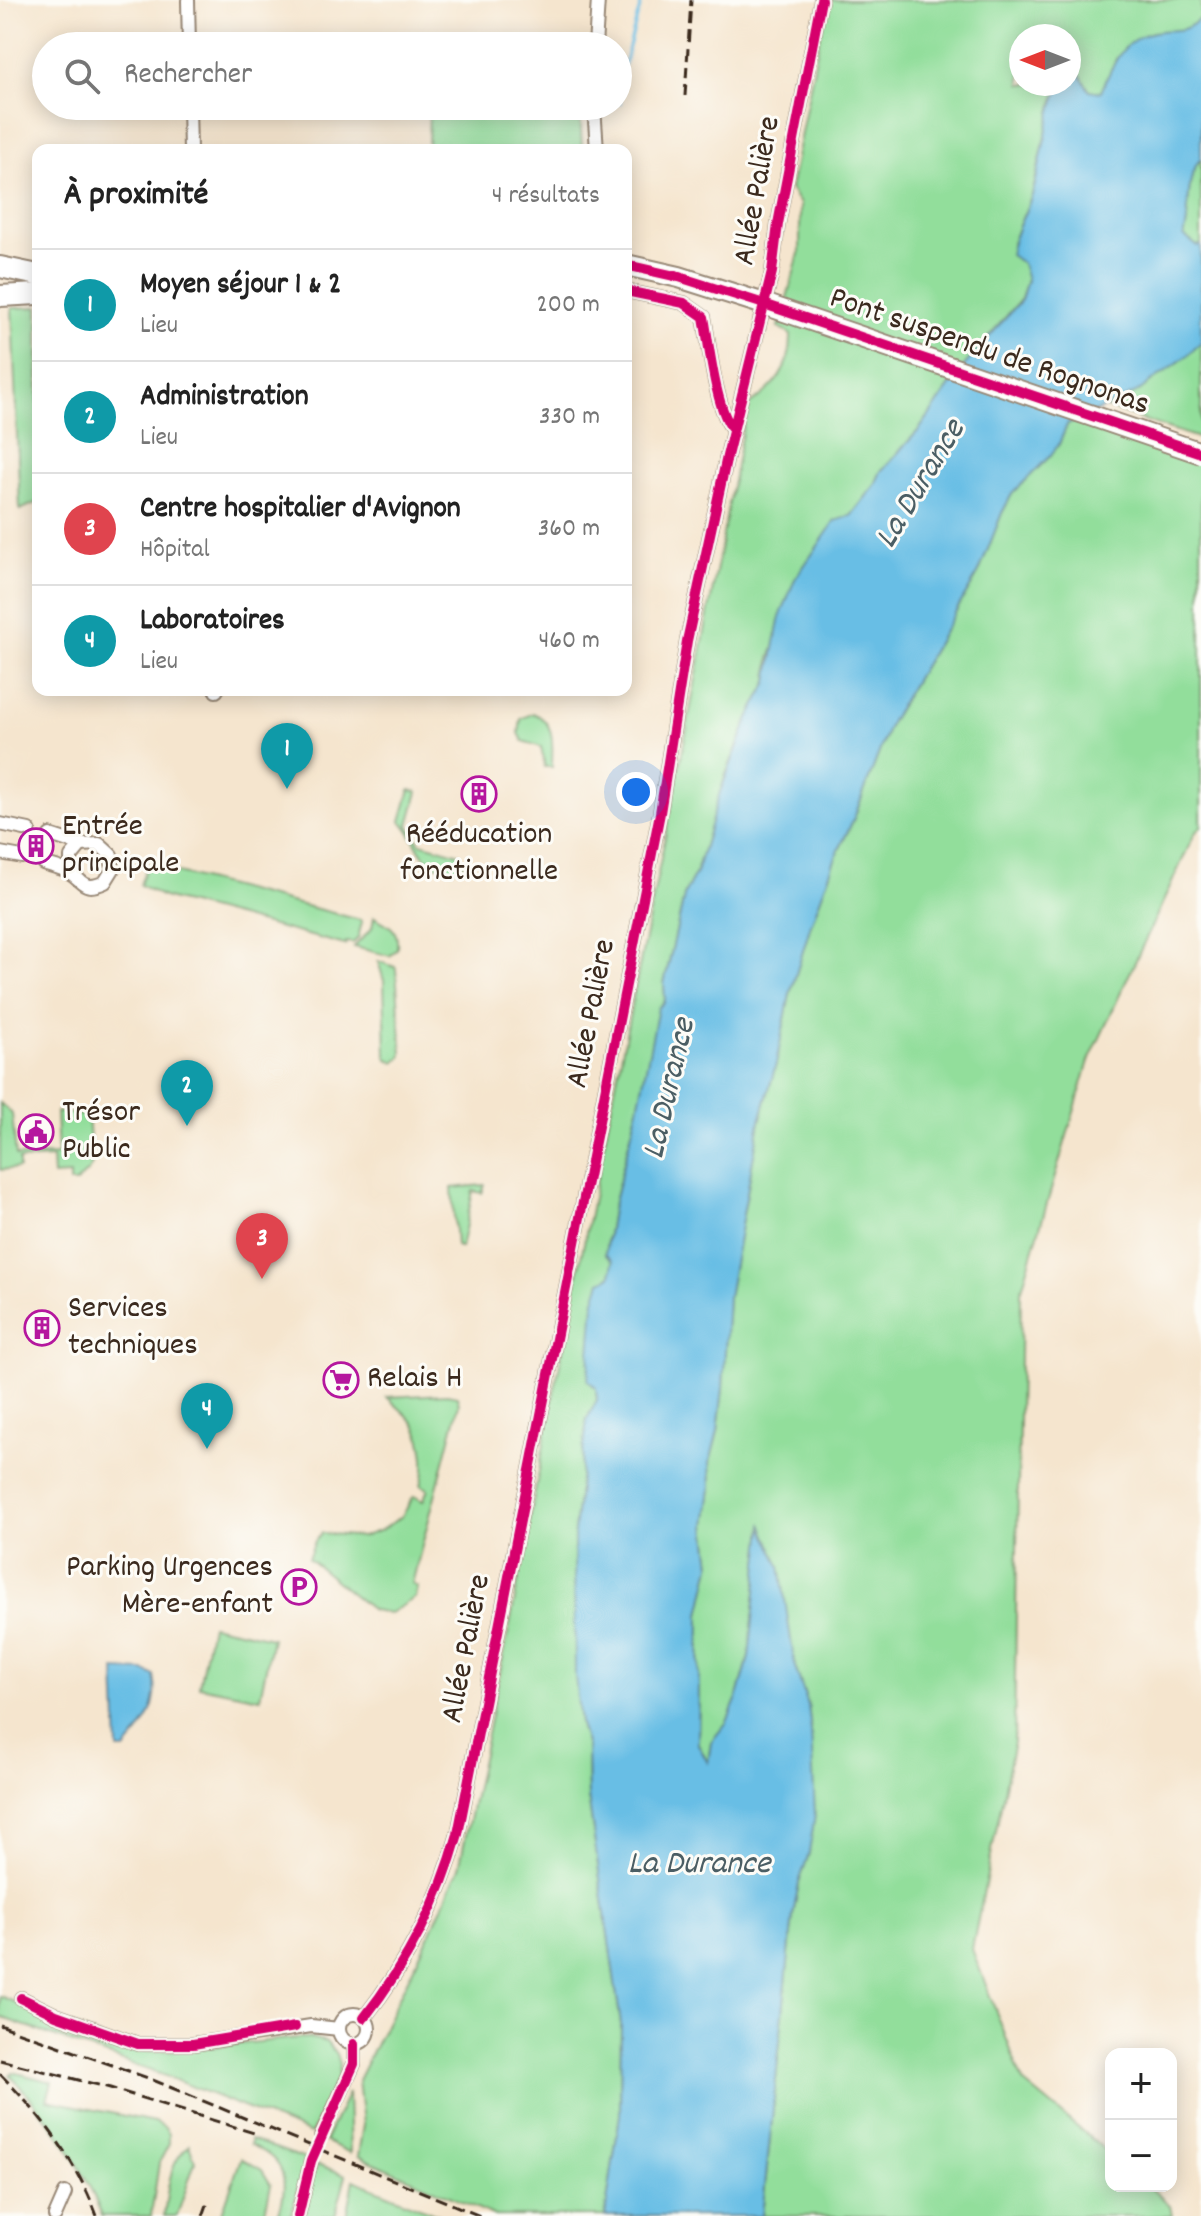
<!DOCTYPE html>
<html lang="fr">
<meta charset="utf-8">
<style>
body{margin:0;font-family:Dekko,sans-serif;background:#f2f2f2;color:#222}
.controls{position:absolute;right:24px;bottom:24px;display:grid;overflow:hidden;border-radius:16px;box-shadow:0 4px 20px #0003}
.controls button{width:72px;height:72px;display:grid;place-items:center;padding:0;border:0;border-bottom:2px solid #e0e0e0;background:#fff;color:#222;font:40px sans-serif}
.compass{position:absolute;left:1009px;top:24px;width:72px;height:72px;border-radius:50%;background:#fff;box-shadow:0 4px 20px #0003;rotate:270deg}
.you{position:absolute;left:636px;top:792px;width:28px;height:28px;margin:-20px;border:6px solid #fff;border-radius:50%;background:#1a73e8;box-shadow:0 0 0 12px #1a73e833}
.badge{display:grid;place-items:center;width:52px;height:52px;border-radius:50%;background:#2563eb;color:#fff;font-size:26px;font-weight:700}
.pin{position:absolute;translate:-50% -66px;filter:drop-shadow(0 2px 4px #0008)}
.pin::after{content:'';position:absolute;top:42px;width:28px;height:24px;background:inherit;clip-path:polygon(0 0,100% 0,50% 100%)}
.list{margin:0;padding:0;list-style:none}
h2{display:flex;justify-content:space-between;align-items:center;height:104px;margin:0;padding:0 32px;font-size:34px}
h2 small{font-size:26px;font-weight:400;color:#767676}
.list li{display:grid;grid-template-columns:52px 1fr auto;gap:24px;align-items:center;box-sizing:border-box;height:112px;padding:0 32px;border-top:2px solid #e0e0e0}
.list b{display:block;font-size:30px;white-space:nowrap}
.list p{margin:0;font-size:26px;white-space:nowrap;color:#767676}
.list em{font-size:26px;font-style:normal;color:#767676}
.icon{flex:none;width:44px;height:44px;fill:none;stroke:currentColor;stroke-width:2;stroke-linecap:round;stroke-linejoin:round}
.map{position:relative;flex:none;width:1201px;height:2216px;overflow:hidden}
.search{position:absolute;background:#fff;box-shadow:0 4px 20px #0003;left:32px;top:32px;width:600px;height:88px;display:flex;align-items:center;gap:20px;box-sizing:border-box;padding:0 28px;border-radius:44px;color:#767676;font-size:30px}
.panel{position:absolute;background:#fff;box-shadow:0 4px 20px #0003;left:32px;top:144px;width:600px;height:552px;border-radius:16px}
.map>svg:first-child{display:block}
</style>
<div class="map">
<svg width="1201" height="2216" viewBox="0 0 1201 2216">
<rect width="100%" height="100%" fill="#fdfcf7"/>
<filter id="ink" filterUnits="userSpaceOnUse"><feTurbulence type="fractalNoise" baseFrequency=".0125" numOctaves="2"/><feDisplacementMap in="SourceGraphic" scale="16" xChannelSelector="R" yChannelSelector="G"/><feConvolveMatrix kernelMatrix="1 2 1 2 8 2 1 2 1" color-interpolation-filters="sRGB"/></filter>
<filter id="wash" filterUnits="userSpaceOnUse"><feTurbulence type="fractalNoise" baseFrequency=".006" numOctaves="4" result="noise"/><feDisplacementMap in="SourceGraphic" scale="32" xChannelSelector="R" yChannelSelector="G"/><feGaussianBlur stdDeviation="1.8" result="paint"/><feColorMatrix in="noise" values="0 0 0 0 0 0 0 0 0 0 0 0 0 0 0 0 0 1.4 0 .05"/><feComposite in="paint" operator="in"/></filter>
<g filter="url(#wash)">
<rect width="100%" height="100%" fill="#f5e5ce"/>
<g fill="#92de9b" stroke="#66845c" stroke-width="2">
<path d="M827,0h374v18l-17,13 -32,1 -36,27 -15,34 -12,-3 -10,-17 -10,6v-43h-48v48h40l-7,16 -22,95 -20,48 10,20 5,17 -6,19 -57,67 -45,64 -38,41 -6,14 -24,31 -16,5 -16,27 -10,11 -39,99 -2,24 -19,36 -23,56 -30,99 -11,20 -21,91 1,17 -53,209 -7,44 8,7 -17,127 1,12 -10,19 -13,113 6,192 7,23 1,49 33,228 -1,91 -15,101h-110l-137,-60 5,-32 -5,-44 73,-148 28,-64 52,-248 37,-197 137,-685 62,-332c27,-17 45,-38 44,-71l-12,-8 21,-77v-46l-10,-15z"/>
<polygon points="429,106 510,106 513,113 580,110 582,150 428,150"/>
<path d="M1201,158v87l-4,1 -13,-10c8,-24 -1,-56 17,-78z"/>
<polygon points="38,307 38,502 20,510 12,308"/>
<polygon points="1201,342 1201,439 1104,407 1136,393 1188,355"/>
<polygon points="1077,420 1201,462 1201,827 1195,833 1089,1061 1021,1292 1014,1742 972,1949 1023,2082 1111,2155 1111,2186 1148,2186 1170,2205 1172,2216 762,2216 793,1915 799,1883 809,1853 811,1731 808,1705 795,1667 788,1625 763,1528 749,1657 739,1693 727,1723 711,1742 708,1764 698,1744 700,1614 711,1565 706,1525 711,1488 710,1462 718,1431 723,1388 728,1297 760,1121 776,1064 790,994 811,924 837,854 854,818 891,721 979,572 1002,513 1012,494 1050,456 1059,444 1067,425"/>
<path d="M533,713c24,9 19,34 19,54h-7l-4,-20 -18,-6 -4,-8 2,-14z"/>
<path d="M410,790l8,2 -9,33 11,18 40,11 4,10 -13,7c-40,-13 -28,-27 -50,-50z"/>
<polygon points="147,865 360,920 362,922 358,938 353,943 346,942 345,945 163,897 140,885"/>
<path d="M374,917c17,9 25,12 23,32l-7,7 -36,-9 18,-19z"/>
<polygon points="378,961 395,967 396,970 402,1054 401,1058 395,1062 388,1059 386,1054 384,981"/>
<polygon points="0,1103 12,1114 16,1156 58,1155 56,1112 88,1116 92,1164 89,1170 76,1183 70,1183 70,1175 53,1176 52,1158 19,1160 19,1168 0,1170"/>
<polygon points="485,1185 482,1193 473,1191 461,1248 456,1246 452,1188"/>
<path d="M447,1394l10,2 2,8 -47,180 5,3 -2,11 -25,15 -18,-3 -64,-52 7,-17 7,-8 40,4 19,-7 21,-14 12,-20 9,5 5,-12 -7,-4c6,-17 3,-44 -6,-60 -6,-10 -20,-20 -28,-28z"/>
<polygon points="211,1625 272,1638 260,1698 199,1686"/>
<polygon points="0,1996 134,2051 181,2050 297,2038 310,2038 327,2042 336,2054 339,2064 338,2077 311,2134 165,2076 0,2017"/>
<path d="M13,2072l39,10 -5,18 107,22 10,5 5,7v10l-10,19 -8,53h-49c-20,-55 -53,-98 -92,-141z"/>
<polygon points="348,2093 350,2153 325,2141"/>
<path d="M250,2139l55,20 -14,57h-13c7,-21 12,-47 -11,-62 -6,-3 -11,-6 -17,-10z"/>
<path d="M189,2145l6,17 -18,54h-13c4,-26 4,-53 25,-71z"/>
<polygon points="241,2158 262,2170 271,2185 264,2216 221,2216"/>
<polygon points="317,2164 346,2175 335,2216 304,2216 305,2195"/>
<polygon points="354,2180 441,2216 347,2216"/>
</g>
<g fill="#68bee5" stroke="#527482" stroke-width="2">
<path d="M1201,18v140c-18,22 -9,53 -17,78l13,10 4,-1v97l-13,13 -52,38 -69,32 -8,19 -9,12 -38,38 -10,19 -23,59 -88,149 -37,97 -17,36 -26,70 -21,70 -14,70 -16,57 -32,176 -5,91 -5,43 -8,31 1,26 -5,37 5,40 -11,49 -2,130 10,19 3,-21 16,-20 12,-29 10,-36 14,-131 17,40 15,101 13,38 3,26 4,83 -6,39 -10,30 -6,32 -31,301h-157l15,-101 1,-91 -33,-228 -1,-49 -7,-23 -5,-48 -1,-144 13,-113 10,-19 -1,-12 -8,-8 6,-77 7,-22 10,-5 2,-15 -8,-7 7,-44 26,-102 20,-100 7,-7 -1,-17 21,-91 11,-20 24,-81 29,-74 19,-36 11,-62 16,-41 40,-58 16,-5 24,-31 6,-14 38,-41 45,-64 57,-66 6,-20 -5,-17 -12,-8c3,-22 15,-40 22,-60 11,-37 14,-76 29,-111h8v-5l10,-6 10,17 12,2c11,-26 21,-54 53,-60 23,-5 26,4 47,-14z"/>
<path d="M115,1670l29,1 10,4c7,31 -10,52 -29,75h-7z"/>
</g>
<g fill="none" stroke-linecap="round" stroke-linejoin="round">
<polyline stroke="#68bee5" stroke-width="3" points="620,103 620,79 642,0"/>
</g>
</g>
<g filter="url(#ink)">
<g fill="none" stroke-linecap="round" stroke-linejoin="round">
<polyline stroke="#d0c0ab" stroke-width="12" stroke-dasharray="12 6" stroke-linecap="butt" points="311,2161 321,2137"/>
<defs>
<g id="minor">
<polyline points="188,0 189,46"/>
<polyline points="595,46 598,0"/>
<polyline points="189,106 190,150"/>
<polyline points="594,106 597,150"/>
<path d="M626,291l58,12 20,14c5,27 12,94 29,112"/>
<polyline points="216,691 217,690"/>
<polyline points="0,824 29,830"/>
<polyline points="0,853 22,857"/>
<path d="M43,863c8,3 19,5 26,9 15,9 14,20 36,10l8,-13 -2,-14 -12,-11 -18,1 -31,-10"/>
<polyline points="71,873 71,857 81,845"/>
<polyline points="21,1998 56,2015 138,2044 193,2044 311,2026 339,2029"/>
<circle cx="354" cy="2029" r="15"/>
<path d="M364,2018c44,-56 75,-116 94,-184l202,-1021 27,-172 40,-185 45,-184 6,-48 43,-224"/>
<polyline points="321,2137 354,2064 354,2044"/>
<polyline points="55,2216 65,2193"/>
<polyline points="298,2216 311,2161"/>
</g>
<g id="primary">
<polyline points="626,265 679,277 761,303"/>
<polyline points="0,267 38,275"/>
<polyline points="0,296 38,294"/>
</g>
</defs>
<use href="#minor" stroke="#988876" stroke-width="16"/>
<use href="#primary" stroke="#988876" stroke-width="24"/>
<use href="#minor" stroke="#fff" stroke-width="12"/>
<use href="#primary" stroke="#fff" stroke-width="20"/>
<g stroke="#3b2a1e" stroke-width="3" stroke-dasharray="12 6" stroke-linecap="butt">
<polyline points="685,96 691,0"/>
<polyline points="0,2025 148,2078 480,2216"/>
<polyline points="0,2060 110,2088 254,2133"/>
<path d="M0,2074c42,42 76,86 97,142"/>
<polyline points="203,2216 209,2199"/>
</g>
<defs>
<polyline id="primary-bridge" points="761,303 1201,453"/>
</defs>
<use href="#primary-bridge" stroke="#988876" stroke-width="24" stroke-linecap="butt"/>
<use href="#primary-bridge" stroke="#fff" stroke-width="20"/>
<defs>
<g id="cycleway">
<polyline points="626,265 679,277 761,303 1201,453"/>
<path d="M626,291l58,12 20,14c5,27 12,94 29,112"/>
<polyline points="21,1998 56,2015 138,2044 193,2044 295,2027"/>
<path d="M364,2018c44,-56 75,-116 94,-184l202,-1021 27,-172 40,-185 45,-184 6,-48 43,-224"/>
<polyline points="298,2216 311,2161 354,2064 354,2044"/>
</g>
</defs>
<use href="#cycleway" stroke="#fdfcf7" stroke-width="15"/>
<use href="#cycleway" stroke="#d6006c" stroke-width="10"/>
</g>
</g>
<defs>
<symbol id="building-ring" viewBox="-11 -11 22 22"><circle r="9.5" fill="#fdfcf7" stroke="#b5179e" stroke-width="1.5"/><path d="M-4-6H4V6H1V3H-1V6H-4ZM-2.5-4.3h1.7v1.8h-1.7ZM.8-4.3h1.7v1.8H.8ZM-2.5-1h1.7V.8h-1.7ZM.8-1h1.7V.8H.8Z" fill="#b5179e"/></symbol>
<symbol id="civic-ring" viewBox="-11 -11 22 22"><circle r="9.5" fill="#fdfcf7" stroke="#b5179e" stroke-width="1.5"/><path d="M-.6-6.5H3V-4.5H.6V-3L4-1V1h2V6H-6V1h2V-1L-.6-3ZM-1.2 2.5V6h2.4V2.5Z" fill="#b5179e"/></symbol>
<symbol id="supermarket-ring" viewBox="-11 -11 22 22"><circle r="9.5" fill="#fdfcf7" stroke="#b5179e" stroke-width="1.5"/><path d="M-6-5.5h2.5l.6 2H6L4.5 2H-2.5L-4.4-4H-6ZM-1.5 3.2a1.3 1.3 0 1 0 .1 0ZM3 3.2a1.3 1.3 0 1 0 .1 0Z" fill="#b5179e"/></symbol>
<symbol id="parking-ring" viewBox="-11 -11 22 22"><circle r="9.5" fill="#fdfcf7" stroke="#b5179e" stroke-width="1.5"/><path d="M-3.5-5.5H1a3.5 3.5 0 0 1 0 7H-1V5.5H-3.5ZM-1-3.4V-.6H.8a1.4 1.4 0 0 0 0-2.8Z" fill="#b5179e"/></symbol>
</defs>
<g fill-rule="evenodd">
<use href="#building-ring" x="459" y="774" width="40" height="40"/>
<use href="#building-ring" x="16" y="826" width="40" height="40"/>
<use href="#civic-ring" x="16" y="1112" width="40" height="40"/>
<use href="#building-ring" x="22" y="1308" width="40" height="40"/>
<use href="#supermarket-ring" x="321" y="1360" width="40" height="40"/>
<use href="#parking-ring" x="279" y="1567" width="40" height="40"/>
</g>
<g text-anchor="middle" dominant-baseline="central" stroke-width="6" stroke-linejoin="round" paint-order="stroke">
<g font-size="32" fill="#3b2a1e" stroke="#fdfcf7">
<text transform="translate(759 191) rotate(-80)">Allée Palière</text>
<text transform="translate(989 353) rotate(19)">Pont suspendu de Rognonas</text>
<text transform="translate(593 1014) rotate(-79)">Allée Palière</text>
<text transform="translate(468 1649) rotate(-79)">Allée Palière</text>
</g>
<g font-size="32" fill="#3b2a1e" stroke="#fdfcf7" text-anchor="start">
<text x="62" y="828">Entrée<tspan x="62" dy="37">principale</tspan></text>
<text x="479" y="836" text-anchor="middle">Rééducation<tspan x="479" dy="37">fonctionnelle</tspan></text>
<text x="62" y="1114">Trésor<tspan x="62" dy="37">Public</tspan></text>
<text x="68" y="1310">Services<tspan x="68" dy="37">techniques</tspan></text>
<text x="367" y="1380">Relais H</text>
<text x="273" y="1569" text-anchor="end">Parking Urgences<tspan x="273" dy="37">Mère-enfant</tspan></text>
</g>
<g font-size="34" font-style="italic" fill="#4b5e64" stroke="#fdfcf7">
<text transform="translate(922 485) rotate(-59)">La Durance</text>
<text transform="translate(671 1089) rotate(-77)">La Durance</text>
<text x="699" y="1865">La Durance</text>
</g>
</g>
</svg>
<div class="controls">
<button>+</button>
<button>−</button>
</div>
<svg class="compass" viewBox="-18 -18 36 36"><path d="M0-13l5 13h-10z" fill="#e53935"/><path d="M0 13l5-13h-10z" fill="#767676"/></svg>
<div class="you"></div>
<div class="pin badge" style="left:287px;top:789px;background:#0f9aa8">1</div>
<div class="pin badge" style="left:187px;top:1126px;background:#0f9aa8">2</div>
<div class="pin badge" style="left:262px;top:1279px;background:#e0444e">3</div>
<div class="pin badge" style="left:207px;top:1449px;background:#0f9aa8">4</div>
<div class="search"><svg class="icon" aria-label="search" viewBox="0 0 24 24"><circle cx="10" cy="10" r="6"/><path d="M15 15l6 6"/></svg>Rechercher</div>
<section class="panel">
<h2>À proximité<small>4 résultats</small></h2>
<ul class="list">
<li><span class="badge" style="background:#0f9aa8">1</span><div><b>Moyen séjour 1 &amp; 2</b><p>Lieu</p></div><em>200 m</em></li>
<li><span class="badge" style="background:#0f9aa8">2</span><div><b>Administration</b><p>Lieu</p></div><em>330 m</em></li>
<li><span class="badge" style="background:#e0444e">3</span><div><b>Centre hospitalier d'Avignon</b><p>Hôpital</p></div><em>360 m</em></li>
<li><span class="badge" style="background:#0f9aa8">4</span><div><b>Laboratoires</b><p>Lieu</p></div><em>460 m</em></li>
</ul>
</section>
</div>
